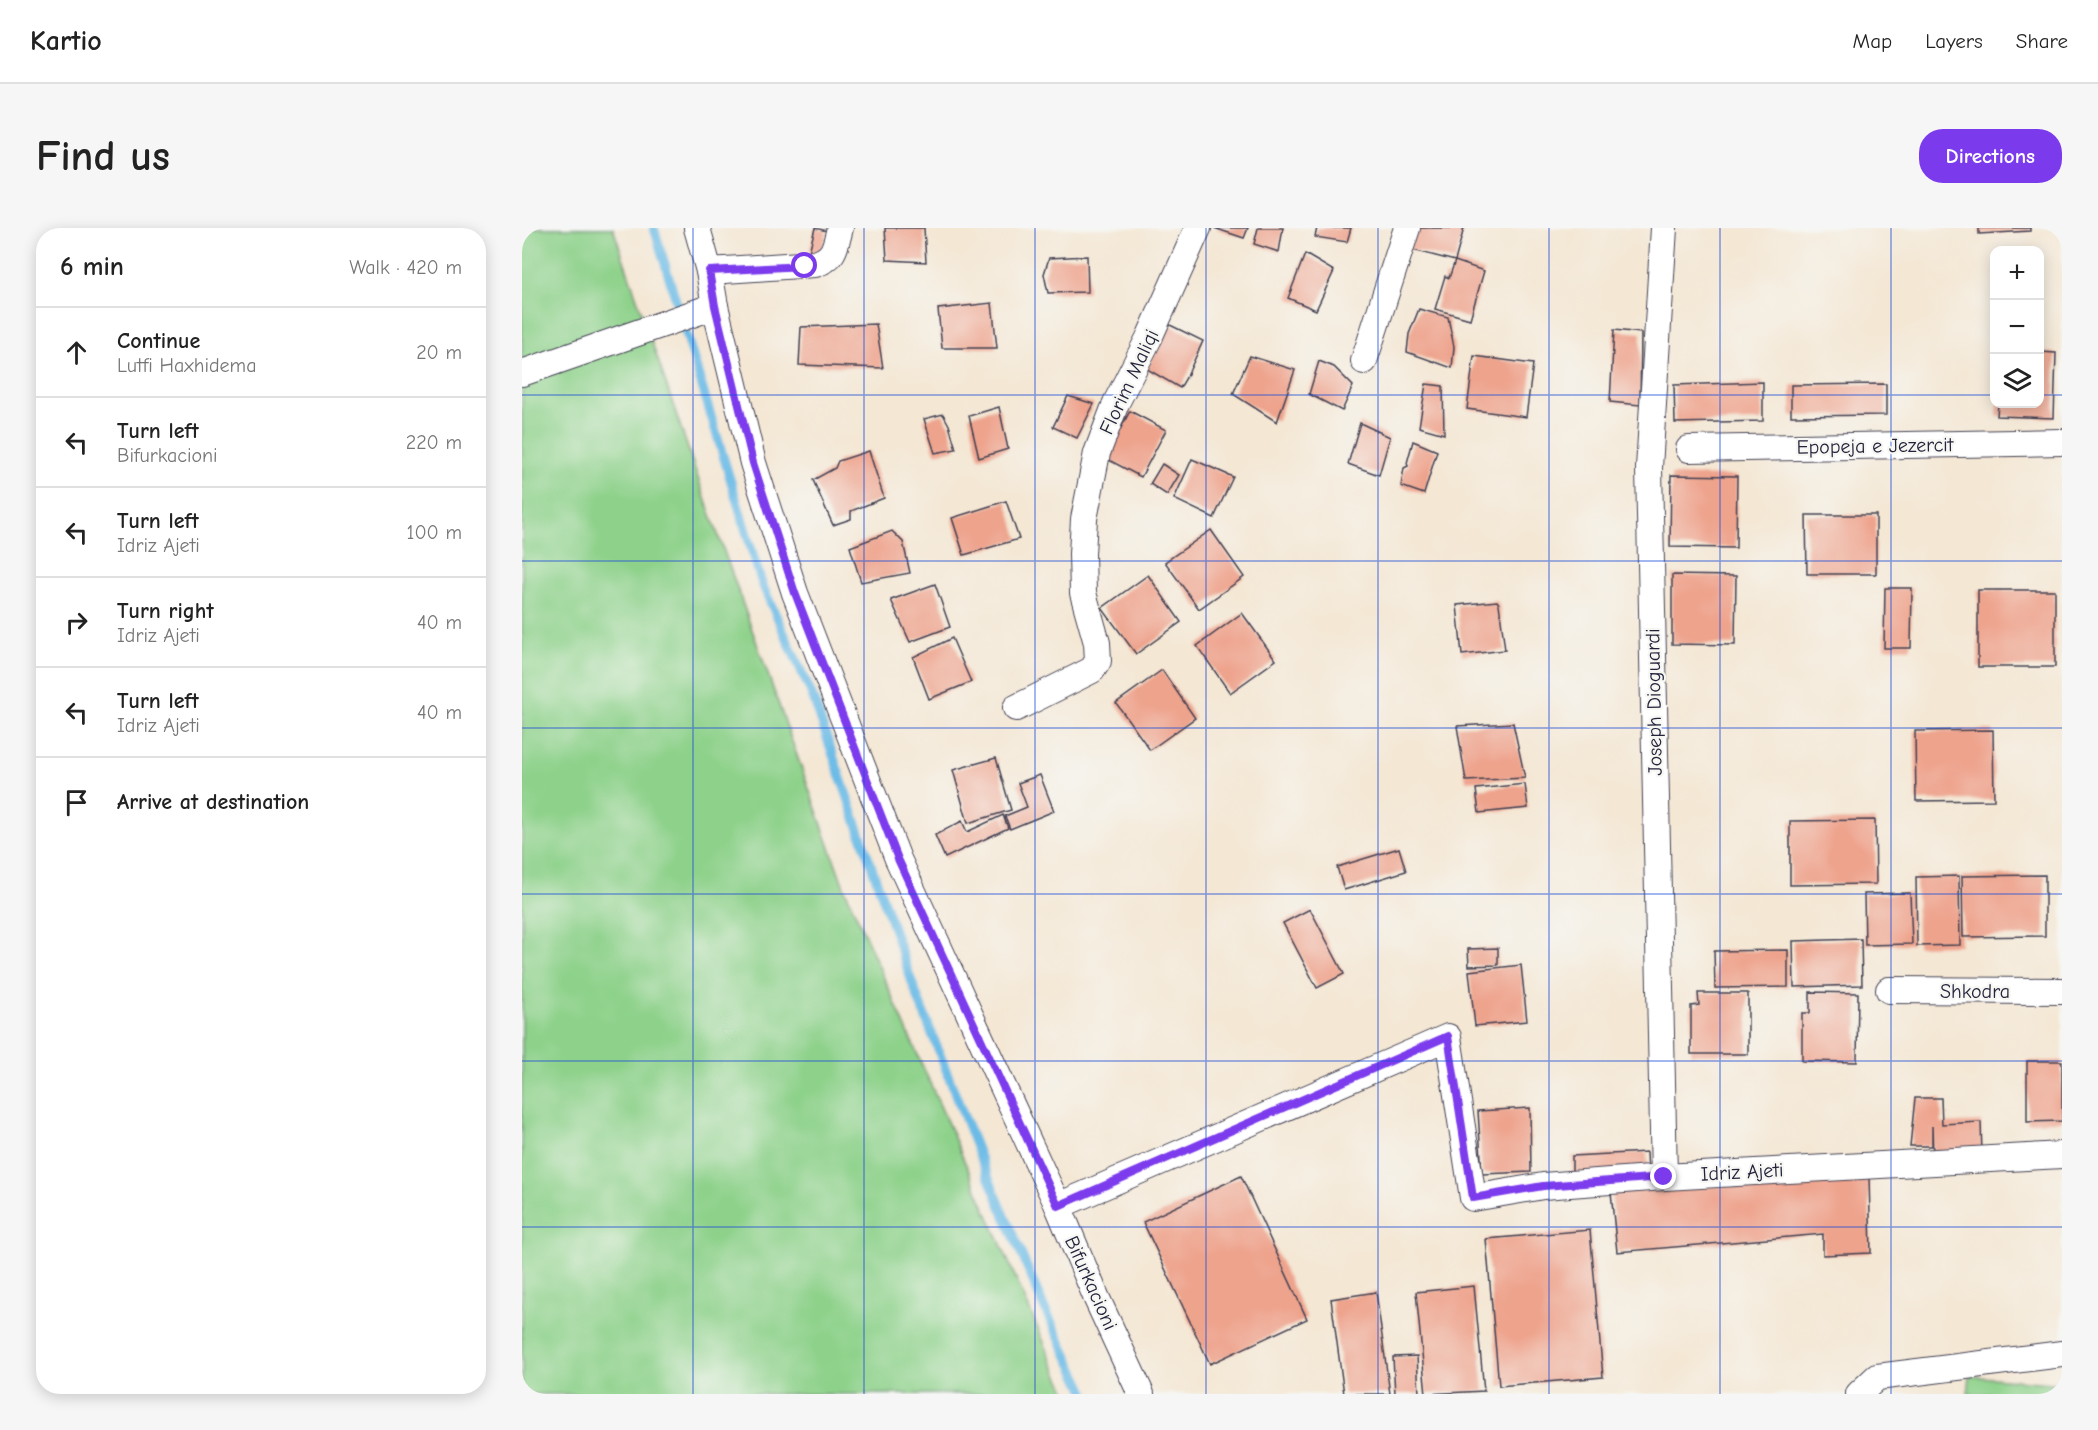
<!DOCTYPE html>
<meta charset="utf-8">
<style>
body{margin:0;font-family:"Comic Neue",sans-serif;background:#f6f6f6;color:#222}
.controls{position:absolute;right:18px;top:18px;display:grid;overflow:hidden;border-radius:12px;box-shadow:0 3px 15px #0003}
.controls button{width:54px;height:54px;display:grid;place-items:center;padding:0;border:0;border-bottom:2px solid #e0e0e0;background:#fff;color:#222;font:30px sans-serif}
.stop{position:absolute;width:18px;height:18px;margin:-14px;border:4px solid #7c3aed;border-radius:50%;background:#fff}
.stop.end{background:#7c3aed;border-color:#fff;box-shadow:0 2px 6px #0008}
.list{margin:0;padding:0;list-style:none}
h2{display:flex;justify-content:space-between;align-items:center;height:78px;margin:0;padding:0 24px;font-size:26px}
h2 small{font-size:20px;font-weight:400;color:#767676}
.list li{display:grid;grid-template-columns:39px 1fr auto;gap:18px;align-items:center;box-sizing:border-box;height:90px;padding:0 24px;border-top:2px solid #e0e0e0}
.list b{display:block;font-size:22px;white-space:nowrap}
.list p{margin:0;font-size:20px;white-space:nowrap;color:#767676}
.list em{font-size:20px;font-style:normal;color:#767676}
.icon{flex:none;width:33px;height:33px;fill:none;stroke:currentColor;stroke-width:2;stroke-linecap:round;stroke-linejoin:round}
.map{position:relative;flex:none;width:1540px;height:1166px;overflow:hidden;border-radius:24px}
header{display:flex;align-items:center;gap:36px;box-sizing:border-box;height:84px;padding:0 30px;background:#fff;border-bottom:2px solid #e0e0e0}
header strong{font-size:28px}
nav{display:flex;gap:33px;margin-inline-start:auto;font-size:21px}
.intro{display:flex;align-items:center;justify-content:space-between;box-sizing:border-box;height:144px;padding:0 36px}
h1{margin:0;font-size:42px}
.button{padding:15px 27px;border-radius:24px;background:#7c3aed;color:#fff;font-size:21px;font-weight:700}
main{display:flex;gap:36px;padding:0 36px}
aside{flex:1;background:#fff;border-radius:24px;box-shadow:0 3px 15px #0003}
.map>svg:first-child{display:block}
</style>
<header>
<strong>Kartio</strong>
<nav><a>Map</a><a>Layers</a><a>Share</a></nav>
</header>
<div class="intro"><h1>Find us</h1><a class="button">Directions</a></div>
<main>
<aside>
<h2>6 min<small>Walk · 420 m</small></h2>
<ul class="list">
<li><svg class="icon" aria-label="ahead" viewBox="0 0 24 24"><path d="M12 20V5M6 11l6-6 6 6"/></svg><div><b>Continue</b><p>Lutfi Haxhidema</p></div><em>20 m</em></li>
<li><svg class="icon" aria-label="left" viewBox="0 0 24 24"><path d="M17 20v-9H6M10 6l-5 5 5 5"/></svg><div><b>Turn left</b><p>Bifurkacioni</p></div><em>220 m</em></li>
<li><svg class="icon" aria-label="left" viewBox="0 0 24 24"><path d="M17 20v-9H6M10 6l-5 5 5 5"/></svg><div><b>Turn left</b><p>Idriz Ajeti</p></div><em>100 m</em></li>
<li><svg class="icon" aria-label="right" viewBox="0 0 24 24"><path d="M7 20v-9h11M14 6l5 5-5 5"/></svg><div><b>Turn right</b><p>Idriz Ajeti</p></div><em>40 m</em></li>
<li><svg class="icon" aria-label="left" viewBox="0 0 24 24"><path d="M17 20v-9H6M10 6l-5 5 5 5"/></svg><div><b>Turn left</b><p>Idriz Ajeti</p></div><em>40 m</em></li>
<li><svg class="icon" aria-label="arrive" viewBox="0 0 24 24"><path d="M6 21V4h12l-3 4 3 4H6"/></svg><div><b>Arrive at destination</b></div></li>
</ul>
</aside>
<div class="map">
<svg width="1540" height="1166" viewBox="0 0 1540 1166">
<rect width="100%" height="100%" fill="#f6f6f2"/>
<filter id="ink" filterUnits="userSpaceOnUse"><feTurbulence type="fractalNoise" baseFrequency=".0167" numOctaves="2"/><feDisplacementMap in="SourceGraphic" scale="12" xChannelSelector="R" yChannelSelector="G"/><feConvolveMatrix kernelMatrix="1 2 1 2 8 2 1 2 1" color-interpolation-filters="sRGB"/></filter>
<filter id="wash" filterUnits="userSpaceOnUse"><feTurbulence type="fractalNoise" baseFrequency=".008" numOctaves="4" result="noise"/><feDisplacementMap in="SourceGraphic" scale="24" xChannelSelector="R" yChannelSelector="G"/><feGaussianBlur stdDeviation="1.35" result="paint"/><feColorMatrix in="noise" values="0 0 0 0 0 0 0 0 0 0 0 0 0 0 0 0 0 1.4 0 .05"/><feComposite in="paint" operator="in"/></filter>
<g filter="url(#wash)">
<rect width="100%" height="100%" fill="#f4e7d4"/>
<g fill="#8dd18a" stroke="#587a62" stroke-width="1.5">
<polygon points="0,0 91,0 179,259 322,659 535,1144 546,1166 0,1166"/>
<polygon points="1448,1148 1540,1156 1540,1166 1446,1166"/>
</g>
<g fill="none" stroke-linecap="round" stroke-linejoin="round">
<polyline stroke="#6bbbe6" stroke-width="9" points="132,0 240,356 290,467 391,757 459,932 522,1079 564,1166"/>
</g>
<g id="blocks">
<g fill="#eea38c">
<polygon points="293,0 305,3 299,28 287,24"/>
<polygon points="363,0 402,0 404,34 365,32"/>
<polygon points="692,0 726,0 722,10"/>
<polygon points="736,0 761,0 757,24 732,16"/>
<polygon points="795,0 829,0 825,14 793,9"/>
<polygon points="890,0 942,0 933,33 962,43 948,91 913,81 923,48 927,50 933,33 883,20"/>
<polygon points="1457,0 1508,0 1508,3 1457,6"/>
<polygon points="783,26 812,43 794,82 766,70"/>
<polygon points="565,28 566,64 526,65 522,46 527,30"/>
<polygon points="470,75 475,120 420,120 416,81"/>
<polygon points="897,81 926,89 932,119 930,140 885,124 887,106"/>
<polygon points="354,96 361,140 277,137 279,99"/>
<polygon points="646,96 681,113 665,148 658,160 625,141"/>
<polygon points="1092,102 1119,105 1118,177 1088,174"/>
<polygon points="1518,124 1534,125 1532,190 1475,188 1476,176 1518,176"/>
<polygon points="728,128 773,142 755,194 711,166"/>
<polygon points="952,128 1011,136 1004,189 945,181"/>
<polygon points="797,133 812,139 831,158 820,183 787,166"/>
<polygon points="1241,154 1241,193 1153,195 1152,157"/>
<polygon points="904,156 921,158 922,206 897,199"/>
<polygon points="1364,156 1364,187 1269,188 1269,157"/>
<polygon points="546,168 572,176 555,210 531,199"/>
<polygon points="477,179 486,221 457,230 447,188"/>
<polygon points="608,183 644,202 619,249 583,230"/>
<polygon points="421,186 427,197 434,221 413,225 402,191"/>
<polygon points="838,195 868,209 857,247 826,236"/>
<polygon points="891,213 915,223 902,266 879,258 882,240 886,238 885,235"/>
<polygon points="347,223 362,270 329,283 329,291 311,297 291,252 313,240 316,233"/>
<polygon points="670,231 711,249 692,290 652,271"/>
<polygon points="640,236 657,247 645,267 628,256"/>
<polygon points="1149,247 1215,248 1214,320 1148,319"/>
<polygon points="484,273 497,311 442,327 430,290"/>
<polygon points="1284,287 1354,287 1354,346 1285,346"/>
<polygon points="689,302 722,349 677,381 643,334"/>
<polygon points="370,303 381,314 388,345 339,354 328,319"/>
<polygon points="626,347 659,394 614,426 580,380"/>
<polygon points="1150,347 1214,348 1213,417 1150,416"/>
<polygon points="413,356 428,399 388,414 369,372"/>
<polygon points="1363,360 1390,360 1389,420 1362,420"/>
<rect x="1456" y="362" width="77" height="77"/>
<polygon points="975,373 977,376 983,422 940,427 935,377"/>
<polygon points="720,385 754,432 708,465 675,418"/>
<polygon points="430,410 449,454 407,471 391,429"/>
<polygon points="640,442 673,490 628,522 594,475"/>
<polygon points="991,495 1003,550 944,553 935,498"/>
<polygon points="1471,502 1472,572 1394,573 1393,503"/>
<polygon points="474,530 489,582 446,595 431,542"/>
<polygon points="518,547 532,583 488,601 483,588 505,579 496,555"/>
<polygon points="1003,556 1006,580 957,585 954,561"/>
<polygon points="481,587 486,600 423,630 413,607 440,593 445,604"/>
<polygon points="1353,592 1354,656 1268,657 1268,593"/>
<polygon points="877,620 884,643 822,662 815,639"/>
<polygon points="1523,647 1523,708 1441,709 1440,648"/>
<polygon points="1437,648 1438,717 1395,718 1394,649"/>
<polygon points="1388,665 1390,716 1343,717 1342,666"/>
<polygon points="788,681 822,746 795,760 761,695"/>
<polygon points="1339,711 1340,757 1272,759 1271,713"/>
<polygon points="976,720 976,737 947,738 946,721"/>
<polygon points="1266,722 1266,759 1193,760 1192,723"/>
<polygon points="999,737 1005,793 953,798 947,743"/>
<polygon points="1288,764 1336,765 1335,834 1280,833 1280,785 1288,785"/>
<polygon points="1176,765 1226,765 1226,826 1169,826 1169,778 1177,777"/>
<polygon points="1505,833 1540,833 1540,893 1505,894"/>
<polygon points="1393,870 1419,870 1420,896 1459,894 1460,927 1411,929 1410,898 1410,918 1388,918"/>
<polygon points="1008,880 1009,944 960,946 956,883"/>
<polygon points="1125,924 1126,945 1050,949 1050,928"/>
<polygon points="719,948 785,1091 688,1136 621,994"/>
<polygon points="1347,949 1349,1025 1301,1027 1301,1006 1095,1024 1089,964"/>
<polygon points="1068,1002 1081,1149 977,1158 964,1011"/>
<polygon points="952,1058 962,1163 904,1166 894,1064"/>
<polygon points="854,1064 868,1166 822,1166 809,1071"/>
<polygon points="895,1128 897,1166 873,1166 871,1129"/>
</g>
</g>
</g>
<g filter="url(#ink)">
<use href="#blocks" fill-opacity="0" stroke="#424052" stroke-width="1.5"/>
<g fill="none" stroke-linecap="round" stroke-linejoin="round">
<defs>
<g id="minor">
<polyline points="175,0 187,43 193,78 231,235 273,365 376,631 536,978 575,1071 619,1166"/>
<path d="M187,43l106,-7c20,-6 20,-17 25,-36"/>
<polyline points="842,133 885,0"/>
<polyline points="0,145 193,78"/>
<polyline points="1167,221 1540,214"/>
<polyline points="494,480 570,442 576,433 575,415 561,365 560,326 562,291 575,225 594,175 627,110 676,0"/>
<polyline points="1367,762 1540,763"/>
<polyline points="1142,949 1127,240 1142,0"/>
<polyline points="536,978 926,809 951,970 1021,958 1142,949 1540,927"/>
<polyline points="1337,1166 1355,1149 1540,1126"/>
</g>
</defs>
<use href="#minor" stroke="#424052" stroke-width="28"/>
<use href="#minor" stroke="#fff" stroke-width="26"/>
</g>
</g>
<g fill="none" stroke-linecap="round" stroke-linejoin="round" filter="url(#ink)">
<polyline stroke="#7c3aed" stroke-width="8" points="283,38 187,43 193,78 231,235 273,365 376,631 536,978 926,808 951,970 1021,958 1142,949"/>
</g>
<path fill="none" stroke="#1d4ed8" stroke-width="1.5" stroke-opacity="0.55" d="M171,0v1166M342,0v1166M513,0v1166M684,0v1166M856,0v1166M1027,0v1166M1198,0v1166M1369,0v1166M0,167h1472M1518,167h22M0,333h1540M0,500h1540M0,666h1540M0,833h1540M0,999h1540"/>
<g text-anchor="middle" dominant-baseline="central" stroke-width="4.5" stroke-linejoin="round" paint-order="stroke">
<g font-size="20" fill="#22223b" stroke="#f6f6f2">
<text transform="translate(607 154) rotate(-65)">Florim Maliqi</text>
<text transform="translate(1353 218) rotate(-1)">Epopeja e Jezercit</text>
<text transform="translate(1132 474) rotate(-91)">Joseph Dioguardi</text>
<text x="1453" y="763">Shkodra</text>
<text transform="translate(1220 944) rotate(-3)">Idriz Ajeti</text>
<text transform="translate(569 1055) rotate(66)">Bifurkacioni</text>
</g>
</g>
</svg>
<div class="controls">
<button>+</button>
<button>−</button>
<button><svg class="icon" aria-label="layers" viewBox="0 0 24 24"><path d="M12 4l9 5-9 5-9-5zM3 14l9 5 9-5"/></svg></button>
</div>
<div class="stop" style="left:283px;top:38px"></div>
<div class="stop end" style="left:1142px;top:949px"></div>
</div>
</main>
